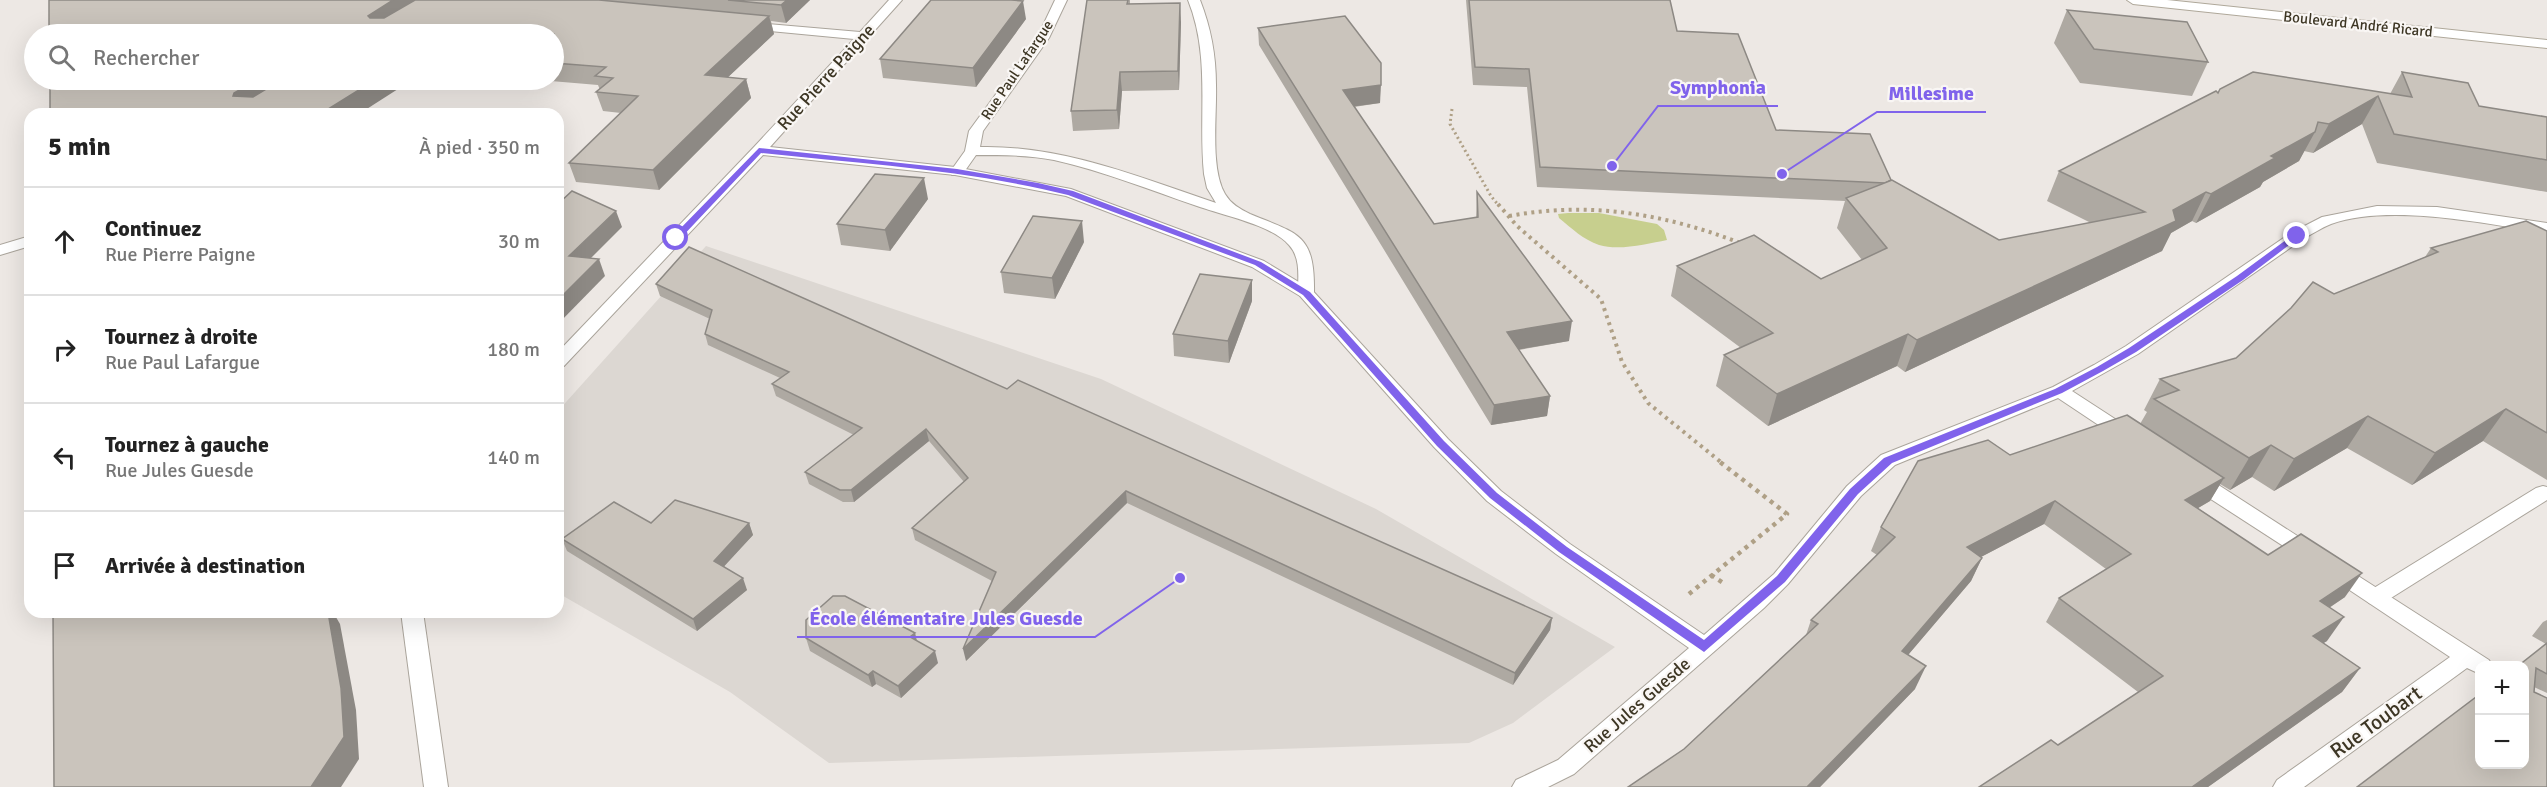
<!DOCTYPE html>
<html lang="fr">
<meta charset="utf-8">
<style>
body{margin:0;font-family:Signika,sans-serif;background:#f2f2f2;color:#222}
.controls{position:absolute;right:18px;bottom:18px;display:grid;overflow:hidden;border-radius:12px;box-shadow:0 6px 24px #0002}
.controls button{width:54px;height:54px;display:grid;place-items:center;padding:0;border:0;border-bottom:2px solid #e0e0e0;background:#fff;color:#222;font:30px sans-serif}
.stop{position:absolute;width:18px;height:18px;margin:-14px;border:4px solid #8063eb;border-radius:50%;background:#fff}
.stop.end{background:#8063eb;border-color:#fff;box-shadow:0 2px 6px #0008}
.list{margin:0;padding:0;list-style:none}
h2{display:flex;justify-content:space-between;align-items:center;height:78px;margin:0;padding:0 24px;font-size:26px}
h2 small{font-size:20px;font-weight:400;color:#767676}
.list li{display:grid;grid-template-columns:39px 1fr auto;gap:18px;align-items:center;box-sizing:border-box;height:108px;padding:0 24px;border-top:2px solid #e0e0e0}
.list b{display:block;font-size:22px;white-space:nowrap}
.list p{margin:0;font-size:20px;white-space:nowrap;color:#767676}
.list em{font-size:20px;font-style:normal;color:#767676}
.icon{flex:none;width:33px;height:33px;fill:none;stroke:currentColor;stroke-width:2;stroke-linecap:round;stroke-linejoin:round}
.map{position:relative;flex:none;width:2547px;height:787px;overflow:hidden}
.search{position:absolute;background:#fff;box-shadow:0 6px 24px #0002;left:24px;top:24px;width:540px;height:66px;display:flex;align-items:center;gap:15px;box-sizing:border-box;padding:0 21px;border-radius:33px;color:#767676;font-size:22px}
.panel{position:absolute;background:#fff;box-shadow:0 6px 24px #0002;left:24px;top:108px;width:540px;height:510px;border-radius:18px}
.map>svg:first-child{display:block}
</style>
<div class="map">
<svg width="2547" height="787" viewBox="0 0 2547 787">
<rect width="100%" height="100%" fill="#ede8e4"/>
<polygon fill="#dcd7d2" points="706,246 1101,379 1376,509 1615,647 1513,723 1469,743 829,763 730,692 558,593 558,411"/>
<path fill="#c7cf8e" d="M1568,213h31l58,11 7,6 3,10c-20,4 -48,11 -68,5 -15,-5 -28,-17 -40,-27l-1,-4z"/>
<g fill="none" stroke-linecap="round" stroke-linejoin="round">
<defs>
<g id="lane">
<path d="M1055,0h12l-18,38 -66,93 -3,16c82,-2 159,30 236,56l-9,-15 -3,-14c-6,-59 7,-117 -16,-174h12c11,28 16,55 16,85 1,30 -6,84 9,109 6,10 15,15 25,20 49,20 65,20 64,79l-2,3h-12l-2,-3c0,-16 3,-35 -9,-48 -17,-20 -67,-30 -92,-39 -47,-16 -94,-35 -143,-46 -26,-5 -52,-5 -78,-5l-14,20h-10l-2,-3 15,-21 4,-20 68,-93z"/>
<polygon points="2543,486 2547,487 2547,500 2383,603 2376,605 2369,603 2365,597 2369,591 2536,488"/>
</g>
<g id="street">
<path d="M889,0h13l-132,147 185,20 116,22 193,72 48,29 136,149 53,52 69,53 134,91 70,-61 73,-88 34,-31 172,-68 41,-22 32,-19 165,-113 31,-16 55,-11 60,1 110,16v10c-61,-9 -157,-30 -216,-9 -10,4 -19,10 -28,15l-165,115 -66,37 60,39 2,4 -2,4 -7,2 -7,-2 -60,-40 -163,67 -34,31 -73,88 -24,24 -190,166 -26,13h-36l4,-7 42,-20 131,-112 -133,-94 -69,-53 -53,-54 -134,-151 -48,-29 -186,-71 -111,-21 -192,-20 -199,211 -6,1v-15l196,-205 100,-108 -106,-10 -6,-4 2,-3 116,10z"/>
<polygon points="30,236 30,246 0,255 0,245"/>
<polygon points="2196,473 2203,475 2316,548 2319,553 2316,558 2309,560 2302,558 2189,485 2186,480 2189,475"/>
<polygon points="2334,562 2341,565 2489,660 2492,666 2480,666 2480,674 2467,668 2304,787 2273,787 2277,780 2450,657 2327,575 2324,570 2327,565"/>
<polygon points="401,612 423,612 448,787 424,787"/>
</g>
<polygon id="secondary" points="2127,0 2167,0 2547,40 2547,48 2133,4"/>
</defs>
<use href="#lane" stroke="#aaa49b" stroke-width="2"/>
<use href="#street" stroke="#aaa49b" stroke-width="2"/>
<use href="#secondary" stroke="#afa89a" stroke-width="2"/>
<polyline stroke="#afa086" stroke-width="3" stroke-dasharray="2 3" stroke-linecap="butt" points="1452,109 1450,124 1491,196 1499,206"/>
<g stroke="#afa086" stroke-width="4" stroke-dasharray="3 4.5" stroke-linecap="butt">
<polyline points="1498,204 1517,226 1601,299 1622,362 1648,403 1722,463"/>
<path d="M1509,216c82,-15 157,-2 234,28"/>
</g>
<g stroke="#afa086" stroke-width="4.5" stroke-dasharray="4 5" stroke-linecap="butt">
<polyline points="1711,575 1725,584"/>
<polyline points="1689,594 1787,514 1720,462"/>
</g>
<use href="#lane" fill="#fff" fill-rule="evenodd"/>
<use href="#street" fill="#fff" fill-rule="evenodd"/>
<use href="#secondary" fill="#fff" fill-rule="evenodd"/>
</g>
<g fill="#aea9a2">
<polygon points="49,0 810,0 786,23 771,21 774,34 727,78 746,79 751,98 659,190 576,182 569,163 621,113 603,111 596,92 600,90 598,85 539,80 554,80 554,34"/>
<polygon points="1087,0 1130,0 1130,4 1181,22 1179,90 1122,91 1119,129 1073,131 1071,111"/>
<polygon points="1466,0 1670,0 1677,31 1776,130 1891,180 1999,240 2091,223 2047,201 2059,171 2218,93 2390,94 2402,72 2479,106 2547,117 2547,192 2377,163 2362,124 2313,153 2304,151 2299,161 2263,182 2260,187 2196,223 2192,221 2171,233 2162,251 1905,372 1897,366 1768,426 1716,386 1724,355 1741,348 1671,296 1677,266 1821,279 1862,260 1837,228 1845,201 1537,187 1527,87 1473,85"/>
<polygon points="2067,10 2208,62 2192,96 2080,83 2054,43"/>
<polygon points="1026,19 976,87 883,78 880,59"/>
<polygon points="1258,28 1380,103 1354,107 1434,224 1476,218 1477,192 1569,341 1519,350 1550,396 1547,416 1491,425 1259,45"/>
<polygon points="928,199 890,251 841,245 837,224"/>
<polygon points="2547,231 2547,480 2483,441 2412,485 2347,448 2274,491 2252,477 2230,490 2220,484 2210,501 2198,508 2268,555 2345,597 2329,608 2327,641 2323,643 2360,668 2342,692 2208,787 1979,787 2058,745 2138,692 2046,622 2059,598 2106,569 2044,524 1981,557 1982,558 1971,581 1908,655 1915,689 1820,787 1628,787 1684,749 1806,635 1811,620 1877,555 1871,551 1881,527 2010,455 2140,424 2147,412 2144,410 2160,379 2236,358 2334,294 2425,257 2431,248"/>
<polygon points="1084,242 1055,299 1004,293 1001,272"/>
<polygon points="656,284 1007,389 1552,618 1550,630 1513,685 1127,503 966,661 992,581 915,540 912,528 964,482 929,441 854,502 843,502 809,484 805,472 854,435 776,396 772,384 780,378 708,345 705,334 710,319 660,296"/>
<polygon points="1252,301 1229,363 1174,356 1173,334"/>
<polygon points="651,523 749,523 753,535 724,566 747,590 697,631 567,551 562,539"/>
<polygon points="2547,620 2547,693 2534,687 2534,692 2547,787 2524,666 2546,644 2532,636 2543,622"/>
<polygon points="915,633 916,640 938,663 901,698 876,684 872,687 810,651 806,638"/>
</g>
<g fill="#8d8984">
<polygon points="393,0 428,0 376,34 368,16"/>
<polygon points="787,0 810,0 786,23 781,5"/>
<polygon points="1023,1 1026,19 976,87 973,68"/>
<polygon points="1180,3 1181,22 1179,90 1178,71"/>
<polygon points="769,16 774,34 710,94 705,75"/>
<polygon points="1120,72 1122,91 1119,129 1117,110"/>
<polygon points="746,79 751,98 659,190 653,170"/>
<polygon points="257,80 297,80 244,114 233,96 234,93"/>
<polygon points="375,80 412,80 359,114 326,114 325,111"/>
<polygon points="1381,85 1380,103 1342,108 1343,90"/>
<polygon points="2378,96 2362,124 2313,153 2329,124"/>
<polygon points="2315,132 2299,161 2263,182 2260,187 2196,223 2211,194 2271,156"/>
<polygon points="924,178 928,199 890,251 885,230"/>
<polygon points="2206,192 2192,221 2171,233 2162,251 1905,372 1917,340"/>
<polygon points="616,211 622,227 576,273 569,256"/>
<polygon points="1082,221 1084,242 1055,299 1052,278"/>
<polygon points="599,259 605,276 558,324 558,300"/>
<polygon points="1252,280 1252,301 1229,363 1228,341"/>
<polygon points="1572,321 1569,341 1504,352 1507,332"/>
<polygon points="1908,334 1897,366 1768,426 1777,394"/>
<polygon points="1550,396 1547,416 1491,425 1494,405"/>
<polygon points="2506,409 2483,441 2412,485 2435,453"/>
<polygon points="2368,416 2347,448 2274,491 2294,459"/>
<polygon points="926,429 929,441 854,502 851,490"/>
<polygon points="2271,445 2252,477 2230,490 2249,458"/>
<polygon points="2224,478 2210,501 2171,524 2185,500"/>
<polygon points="1126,491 1127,503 966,661 963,649"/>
<polygon points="2055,501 2044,524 1956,570 1967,547"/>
<polygon points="749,523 753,535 718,573 714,561"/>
<polygon points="1982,558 1971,581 1891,675 1902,651"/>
<polygon points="2362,573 2345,597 2303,625 2320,601"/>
<polygon points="743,578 747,590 697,631 693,619"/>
<polygon points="328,612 333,612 340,624 356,710 359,759 341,787 311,787"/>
<polygon points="2344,617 2327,641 2296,660 2313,636"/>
<polygon points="1552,618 1550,630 1513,685 1515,673"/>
<polygon points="915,633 918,645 910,637"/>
<polygon points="935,651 938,663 901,698 898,686"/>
<polygon points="1926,666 1915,689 1820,787 1807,787"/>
<polygon points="2360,668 2342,692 2208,787 2192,787"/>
<polygon points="873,671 876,684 872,687 868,675"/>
</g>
<g fill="#cac4bc" stroke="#8d8984" stroke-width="1.5">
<polygon points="49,0 393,0 368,16 370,18 384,18 415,0 599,0 769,16 705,75 746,79 653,170 569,163 638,96 596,92 613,78 595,76 606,67 554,63 554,34 49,34"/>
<polygon points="728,0 787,0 781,5"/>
<polygon points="931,0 1011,0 1023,1 973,68 880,59"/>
<polygon points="1087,0 1128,0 1127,4 1180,3 1178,71 1120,72 1117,110 1071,111"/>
<polygon points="1469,0 1670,0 1677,31 1738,34 1776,130 1870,134 1891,180 1885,183 1540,167 1529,69 1475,67"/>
<polygon points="2067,10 2187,22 2208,62 2094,49"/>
<polygon points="1345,16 1381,63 1381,85 1343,90 1434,224 1478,217 1477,192 1572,321 1507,332 1550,396 1494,405 1258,28"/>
<polygon points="2253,72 2412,97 2402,72 2468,83 2479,106 2547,117 2547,160 2394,134 2378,96 2329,124 2318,122 2315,132 2271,156 2275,158 2211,194 2206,192 2173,210 2176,221 1917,340 1908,334 1777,394 1724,355 1773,333 1677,266 1754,235 1821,279 1887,248 1846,198 1892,180 1999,240 2145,212 2059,171 2216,91 2218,93 2220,89"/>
<polygon points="50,80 257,80 234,93 233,96 253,97 281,80 375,80 325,111 330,114 50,114"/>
<polygon points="875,174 924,178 885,230 837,224"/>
<polygon points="572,191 616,211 569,256 599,259 558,300 558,204"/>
<polygon points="1033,216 1082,221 1052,278 1001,272"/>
<polygon points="2526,221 2547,231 2547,433 2506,409 2435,453 2368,416 2294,459 2271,445 2249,458 2154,399 2179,390 2160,379 2236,358 2291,308 2313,282 2334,294 2438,252 2431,248"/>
<polygon points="689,247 1007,389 1018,380 1552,618 1515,673 1126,491 963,649 996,572 912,528 968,478 926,429 851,490 840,490 805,472 862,428 772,384 789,372 705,334 712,310 656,284"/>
<polygon points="1200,274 1252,280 1228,341 1173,334"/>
<polygon points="2127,415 2224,478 2185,500 2268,555 2301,534 2362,573 2320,601 2344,617 2313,636 2360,668 2192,787 1979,787 2051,740 2058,745 2163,676 2059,598 2131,554 2055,501 1967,547 1982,558 1902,651 1926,666 1807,787 1628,787 1684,749 1818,624 1811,620 1895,537 1881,527 1918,461 1988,440 2010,455"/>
<polygon points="675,500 749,523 714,561 743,578 693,619 562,539 614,502 651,523"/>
<polygon points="833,596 845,596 915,633 910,637 935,651 898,686 873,671 868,675 806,638 806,620"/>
<polygon points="53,612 328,612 341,688 344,737 311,787 54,787"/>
<polygon points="2547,643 2547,674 2536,668 2534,692 2547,698 2547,787 2357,787 2480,694 2480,765 2524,765 2524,666 2518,666"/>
</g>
<path fill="#8063eb" d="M759,148l198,21 81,14 35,8 188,71 49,30 134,149 53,52 70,54 137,93 73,-64 73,-87 34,-31 171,-69 42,-22 32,-19 108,-72 57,-42 7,2 -58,44 -107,72 -33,19 -41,22 -170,70 -34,31 -73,88 -81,70 -145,-100 -69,-54 -53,-52 -134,-151 -48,-30 -187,-70c-100,-25 -205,-31 -307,-42l-82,87h-6v-4z"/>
<g text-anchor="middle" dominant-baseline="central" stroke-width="4.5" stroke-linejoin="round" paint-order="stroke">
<g font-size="15" fill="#3d3624" stroke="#f9f6f4">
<text transform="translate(2358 24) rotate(6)">Boulevard André Ricard</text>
<text transform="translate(1017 70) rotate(-56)">Rue Paul Lafargue</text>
</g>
<g font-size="18" fill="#3d3624" stroke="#f9f6f4">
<text transform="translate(826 77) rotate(-48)">Rue Pierre Paigne</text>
<text transform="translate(1637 705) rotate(-41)">Rue Jules Guesde</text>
</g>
<g font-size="21" fill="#3d3624" stroke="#f9f6f4">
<text transform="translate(2376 722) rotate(-36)">Rue Toubart</text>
</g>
</g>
<path fill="none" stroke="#8063eb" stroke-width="2" d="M1612 166L1658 106H1778M1782 174L1877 112H1986M1180 578L1095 637H797"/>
<g fill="#8063eb" stroke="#f9f6f4" stroke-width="2">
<circle cx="1612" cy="166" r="6"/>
<circle cx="1782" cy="174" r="6"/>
<circle cx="1180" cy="578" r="6"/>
</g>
<g font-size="20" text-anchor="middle" font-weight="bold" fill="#8063eb" stroke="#f9f6f4" stroke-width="4.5" stroke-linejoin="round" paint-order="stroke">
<text x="1718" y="94">Symphonia</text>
<text x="1931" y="100">Millesime</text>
<text x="946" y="625">École élémentaire Jules Guesde</text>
</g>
</svg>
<div class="controls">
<button>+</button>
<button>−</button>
</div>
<div class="stop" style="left:676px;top:238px"></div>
<div class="stop end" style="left:2297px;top:236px"></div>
<div class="search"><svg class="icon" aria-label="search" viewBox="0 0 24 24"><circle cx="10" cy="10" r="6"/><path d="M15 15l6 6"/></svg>Rechercher</div>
<section class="panel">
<h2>5 min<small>À pied · 350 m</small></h2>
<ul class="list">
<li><svg class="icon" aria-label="ahead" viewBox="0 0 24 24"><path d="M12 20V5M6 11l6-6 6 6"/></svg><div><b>Continuez</b><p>Rue Pierre Paigne</p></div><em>30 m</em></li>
<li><svg class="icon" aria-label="right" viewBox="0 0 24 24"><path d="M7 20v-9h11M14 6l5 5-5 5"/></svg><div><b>Tournez à droite</b><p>Rue Paul Lafargue</p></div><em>180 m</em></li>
<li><svg class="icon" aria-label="left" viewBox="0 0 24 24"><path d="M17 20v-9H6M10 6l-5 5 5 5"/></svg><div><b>Tournez à gauche</b><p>Rue Jules Guesde</p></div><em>140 m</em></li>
<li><svg class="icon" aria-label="arrive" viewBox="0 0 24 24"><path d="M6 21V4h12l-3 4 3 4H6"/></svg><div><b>Arrivée à destination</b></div></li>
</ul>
</section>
</div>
